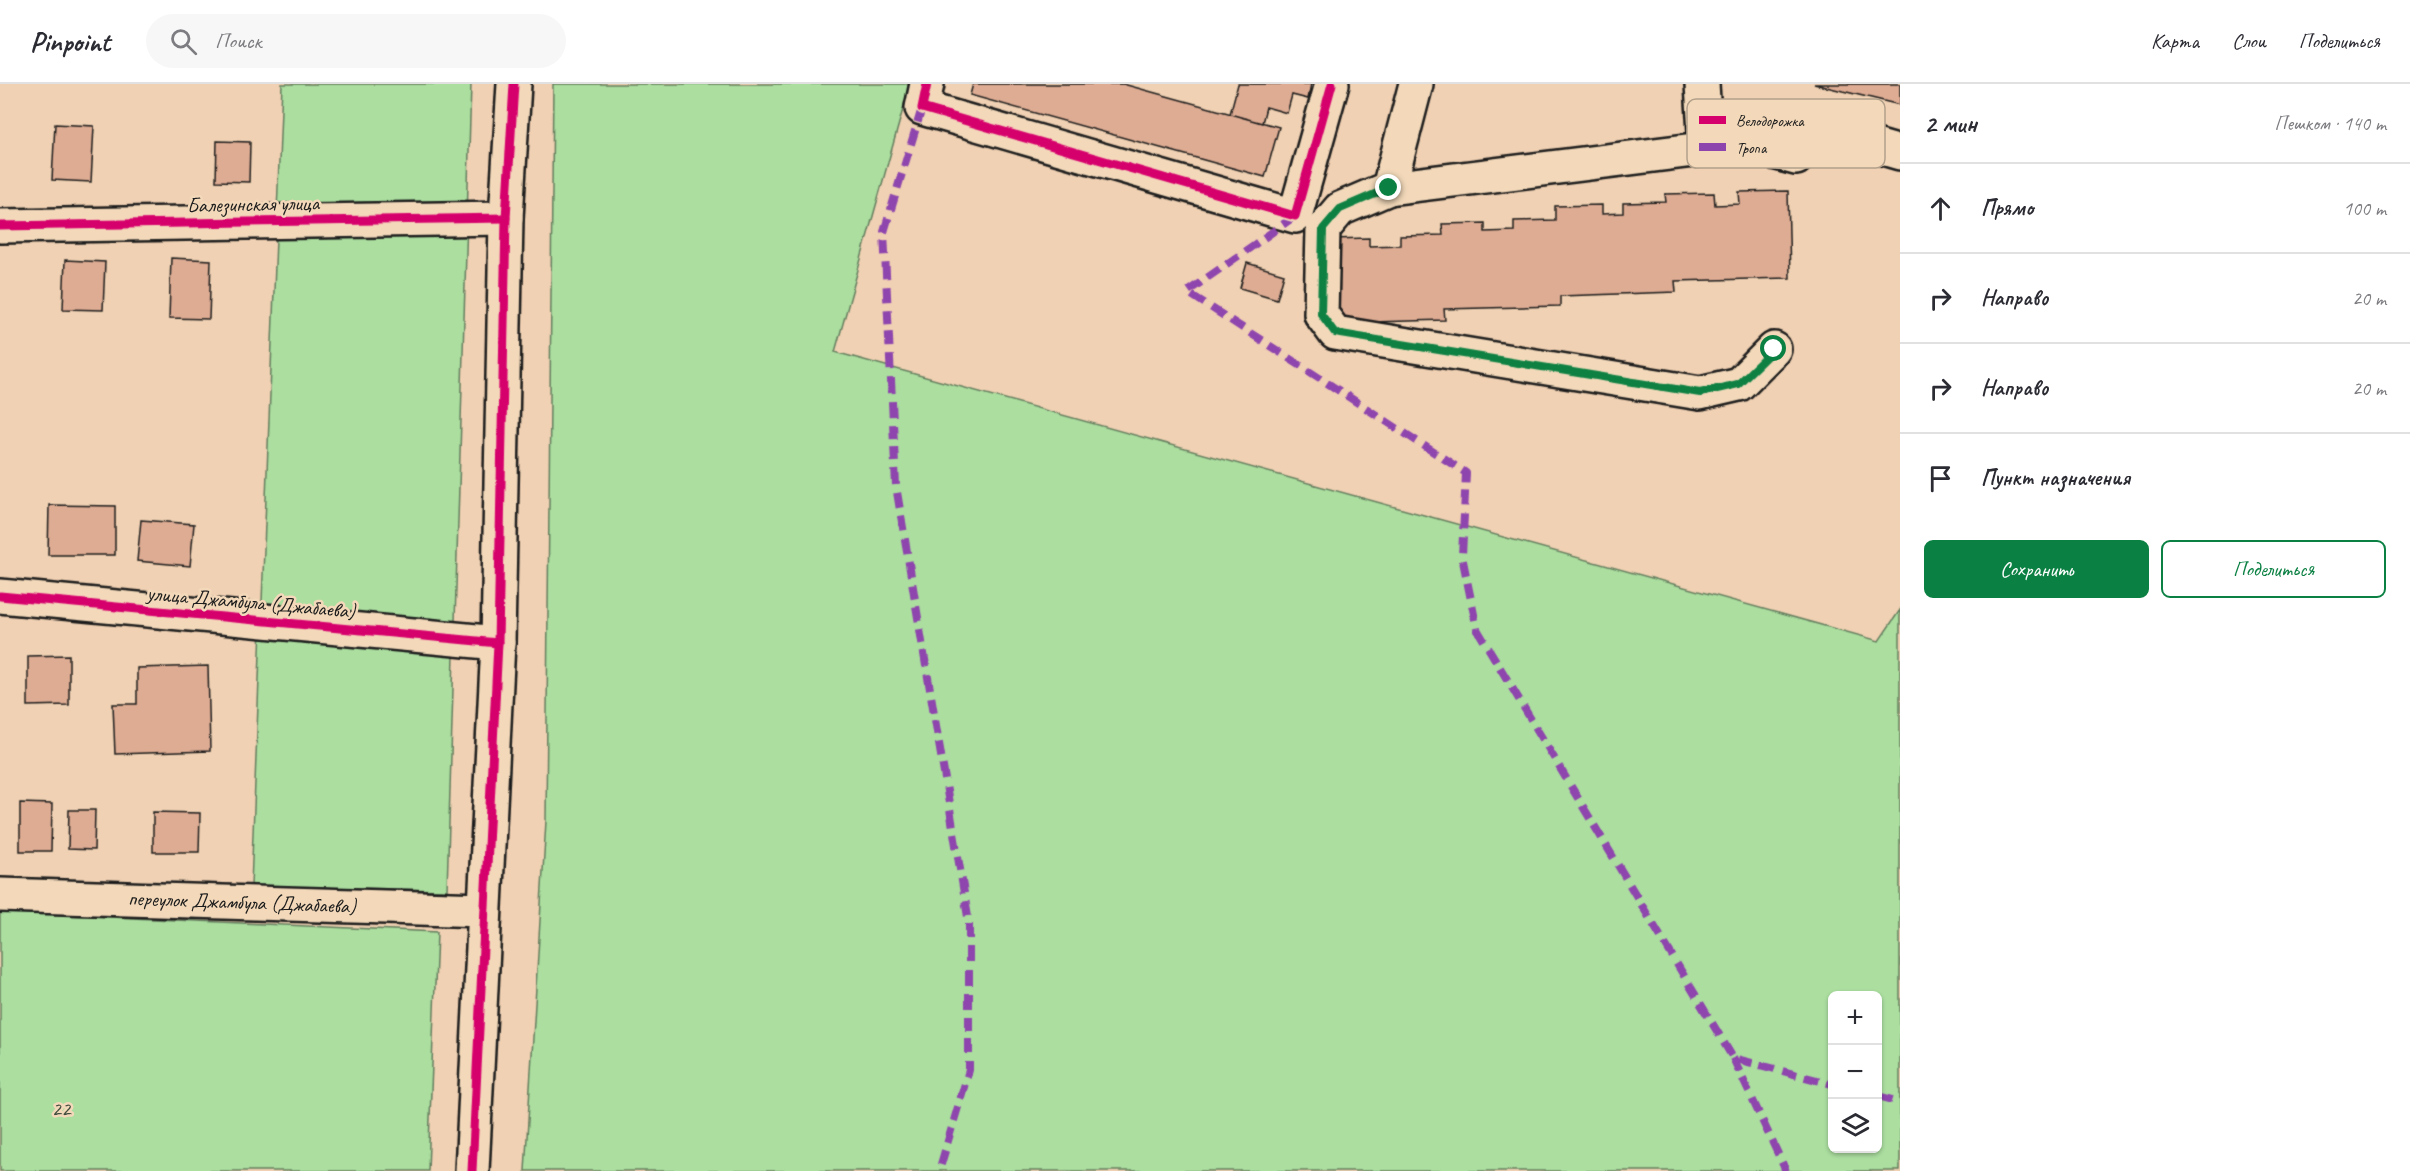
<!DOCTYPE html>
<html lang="ru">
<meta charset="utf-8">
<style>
body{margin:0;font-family:Caveat,sans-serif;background:#f7f7f7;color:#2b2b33}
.controls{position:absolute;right:18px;bottom:18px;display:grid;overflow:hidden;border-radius:9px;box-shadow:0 2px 4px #0004}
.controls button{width:54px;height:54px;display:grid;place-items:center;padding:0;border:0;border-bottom:2px solid #e1e1e2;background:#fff;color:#2b2b33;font:30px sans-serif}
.stop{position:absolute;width:18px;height:18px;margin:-14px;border:4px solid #0b8043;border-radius:50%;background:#fff}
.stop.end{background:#0b8043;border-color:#fff;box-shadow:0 2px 6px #0008}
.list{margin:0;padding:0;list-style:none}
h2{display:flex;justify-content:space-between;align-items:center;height:78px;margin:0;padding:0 24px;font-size:26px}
h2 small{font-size:20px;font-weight:400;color:#7c7c81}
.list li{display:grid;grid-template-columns:39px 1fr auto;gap:18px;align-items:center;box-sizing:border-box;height:90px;padding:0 24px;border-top:2px solid #e1e1e2}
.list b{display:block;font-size:22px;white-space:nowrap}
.list em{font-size:20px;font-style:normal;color:#7c7c81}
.actions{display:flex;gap:12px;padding:18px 24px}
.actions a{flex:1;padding:14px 0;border:2px solid #0b8043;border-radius:9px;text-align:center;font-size:21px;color:#0b8043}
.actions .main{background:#0b8043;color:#fff}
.icon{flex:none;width:33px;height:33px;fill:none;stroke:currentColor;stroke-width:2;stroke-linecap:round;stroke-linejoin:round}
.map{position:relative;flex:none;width:1900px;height:1087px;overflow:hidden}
header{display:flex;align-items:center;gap:36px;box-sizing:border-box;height:84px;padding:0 30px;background:#fff;border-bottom:2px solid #e1e1e2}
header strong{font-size:28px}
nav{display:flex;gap:33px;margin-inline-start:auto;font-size:21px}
.search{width:420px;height:54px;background:#f7f7f7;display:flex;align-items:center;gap:15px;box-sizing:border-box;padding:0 21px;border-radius:33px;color:#7c7c81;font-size:22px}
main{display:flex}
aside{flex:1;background:#fff}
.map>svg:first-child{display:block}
</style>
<header>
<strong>Pinpoint</strong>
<div class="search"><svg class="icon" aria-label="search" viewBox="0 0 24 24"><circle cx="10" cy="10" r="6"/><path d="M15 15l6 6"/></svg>Поиск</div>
<nav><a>Карта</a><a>Слои</a><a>Поделиться</a></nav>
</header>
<main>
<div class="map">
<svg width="1900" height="1087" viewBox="0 0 1900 1087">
<rect width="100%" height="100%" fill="#f0d1b3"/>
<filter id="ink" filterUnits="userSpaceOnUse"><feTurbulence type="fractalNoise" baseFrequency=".0167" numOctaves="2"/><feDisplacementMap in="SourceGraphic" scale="12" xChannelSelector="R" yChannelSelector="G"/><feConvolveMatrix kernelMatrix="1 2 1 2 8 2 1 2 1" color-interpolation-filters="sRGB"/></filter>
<g filter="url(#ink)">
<g fill="#abde9f" stroke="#647d5e" stroke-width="1.5" fill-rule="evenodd">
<polygon points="282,0 471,0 447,806 251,802"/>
<path d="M553,0h357l-75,268 1044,289 21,-31v561h-1375l21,-350zM1832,912h46v152h-46z"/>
<polygon points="0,828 437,848 428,1087 0,1087"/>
</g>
<g fill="#deac93" stroke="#1c1c1c" stroke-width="1.5">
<polygon points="973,0 1123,0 1279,43 1265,93 970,11"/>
<polygon points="1238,0 1311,0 1308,15 1292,11 1287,29 1266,23 1262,39 1230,30"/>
<polygon points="1814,0 1900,0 1900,21"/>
<polygon points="55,40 94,42 91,98 52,96"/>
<polygon points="217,57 250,58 249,98 216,97"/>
<polygon points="1788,107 1790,194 1675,197 1676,208 1560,212 1560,222 1444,225 1445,236 1334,239 1331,155 1369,154 1369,162 1400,161 1400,152 1443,151 1442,140 1485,139 1485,148 1514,147 1514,137 1555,136 1555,122 1602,121 1602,130 1623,129 1623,119 1666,118 1665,110 1714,109 1715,121 1740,120 1739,108"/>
<polygon points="171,174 211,176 209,235 169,234"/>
<polygon points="65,176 105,178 103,226 63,225"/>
<polygon points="1247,179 1284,190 1277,215 1240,204"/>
<polygon points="49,421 115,422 115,471 48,471"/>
<polygon points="141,436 194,440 190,482 137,477"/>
<polygon points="69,571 69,621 28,622 28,572"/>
<polygon points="208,582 210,667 115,670 113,620 137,620 137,584"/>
<polygon points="20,719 52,720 51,767 20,767"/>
<polygon points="69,726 95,726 94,766 68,765"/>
<polygon points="153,728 200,729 199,768 153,768"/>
</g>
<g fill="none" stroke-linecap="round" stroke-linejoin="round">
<defs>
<g id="minor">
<polyline points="927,0 922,24 1295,132 1332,0"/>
<polyline points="1416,0 1389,104 1340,125 1323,145 1321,230 1335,249 1700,309 1739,300 1774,265"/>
<polyline points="1702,0 1706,65"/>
<polyline points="1824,47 1900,69"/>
<polyline points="1389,104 1742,60 1796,74"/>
<polyline points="0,142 506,134"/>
<polyline points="0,512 498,559"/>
<polyline points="0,811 484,826"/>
<polyline points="472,1087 498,559 506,134 514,0"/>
</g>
</defs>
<use href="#minor" stroke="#1c1c1c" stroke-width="38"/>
<use href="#minor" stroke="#f3d9ba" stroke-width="33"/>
<g stroke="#8e44ad" stroke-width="8" stroke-dasharray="15 8" stroke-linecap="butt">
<polyline points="922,24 884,148 896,402 969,839 969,986 939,1087"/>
<polyline points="1295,132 1187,208 1466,389 1462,472 1477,545 1733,974 1832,1000"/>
<polyline points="1733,974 1786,1087"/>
<polyline points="1878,1012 1900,1018"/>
</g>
<defs>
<g id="cycleway">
<polyline points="927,0 922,24 1295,132 1332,0"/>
<polyline points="0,142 506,134"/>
<polyline points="0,512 498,559"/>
<polyline points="472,1087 498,559 506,134 514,0"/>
</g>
</defs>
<use href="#cycleway" stroke="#f3d9ba" stroke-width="13"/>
<use href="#cycleway" stroke="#d6006c" stroke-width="9"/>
</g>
</g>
<g fill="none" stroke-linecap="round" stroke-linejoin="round" filter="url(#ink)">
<polyline stroke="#0b8043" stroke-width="8" points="1389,104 1340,125 1323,145 1321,230 1335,249 1700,309 1738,300 1774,265"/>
</g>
<g text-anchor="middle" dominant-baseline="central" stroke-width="5" stroke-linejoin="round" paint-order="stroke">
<g font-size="21" fill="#1c1c1c" stroke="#f3d9ba">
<text transform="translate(253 120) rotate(-1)">Балезинская улица</text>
<text transform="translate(251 518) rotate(5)">улица Джамбула (Джабаева)</text>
<text transform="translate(242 818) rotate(2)">переулок Джамбула (Джабаева)</text>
</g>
<g font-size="21" fill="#404c3d" stroke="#f3d9ba">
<text x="61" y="1025">22</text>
</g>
</g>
<rect x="1687" y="15" width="198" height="69" rx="9" fill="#f3d9ba" stroke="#b2a08b" stroke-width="1.5"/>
<rect x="1699" y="32" width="27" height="8" fill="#d6006c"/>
<rect x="1699" y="59" width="27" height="8" fill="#8e44ad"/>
<g font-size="16" fill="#1c1c1c">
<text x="1736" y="42">Велодорожка</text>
<text x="1736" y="69">Тропа</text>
</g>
</svg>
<div class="controls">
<button>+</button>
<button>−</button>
<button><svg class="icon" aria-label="layers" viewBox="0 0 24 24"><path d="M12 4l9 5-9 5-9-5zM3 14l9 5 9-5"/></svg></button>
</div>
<div class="stop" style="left:1774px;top:265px"></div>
<div class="stop end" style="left:1389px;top:104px"></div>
</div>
<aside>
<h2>2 мин<small>Пешком · 140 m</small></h2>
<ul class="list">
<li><svg class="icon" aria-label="ahead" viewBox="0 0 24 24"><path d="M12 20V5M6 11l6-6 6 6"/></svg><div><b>Прямо</b></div><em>100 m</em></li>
<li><svg class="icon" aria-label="right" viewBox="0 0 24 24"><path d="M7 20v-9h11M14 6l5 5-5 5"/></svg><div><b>Направо</b></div><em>20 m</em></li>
<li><svg class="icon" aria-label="right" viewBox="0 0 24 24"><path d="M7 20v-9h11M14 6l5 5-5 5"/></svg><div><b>Направо</b></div><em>20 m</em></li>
<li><svg class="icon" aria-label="arrive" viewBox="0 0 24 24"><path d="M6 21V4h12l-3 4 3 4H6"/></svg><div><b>Пункт назначения</b></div></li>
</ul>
<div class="actions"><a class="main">Сохранить</a><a>Поделиться</a></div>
</aside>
</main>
